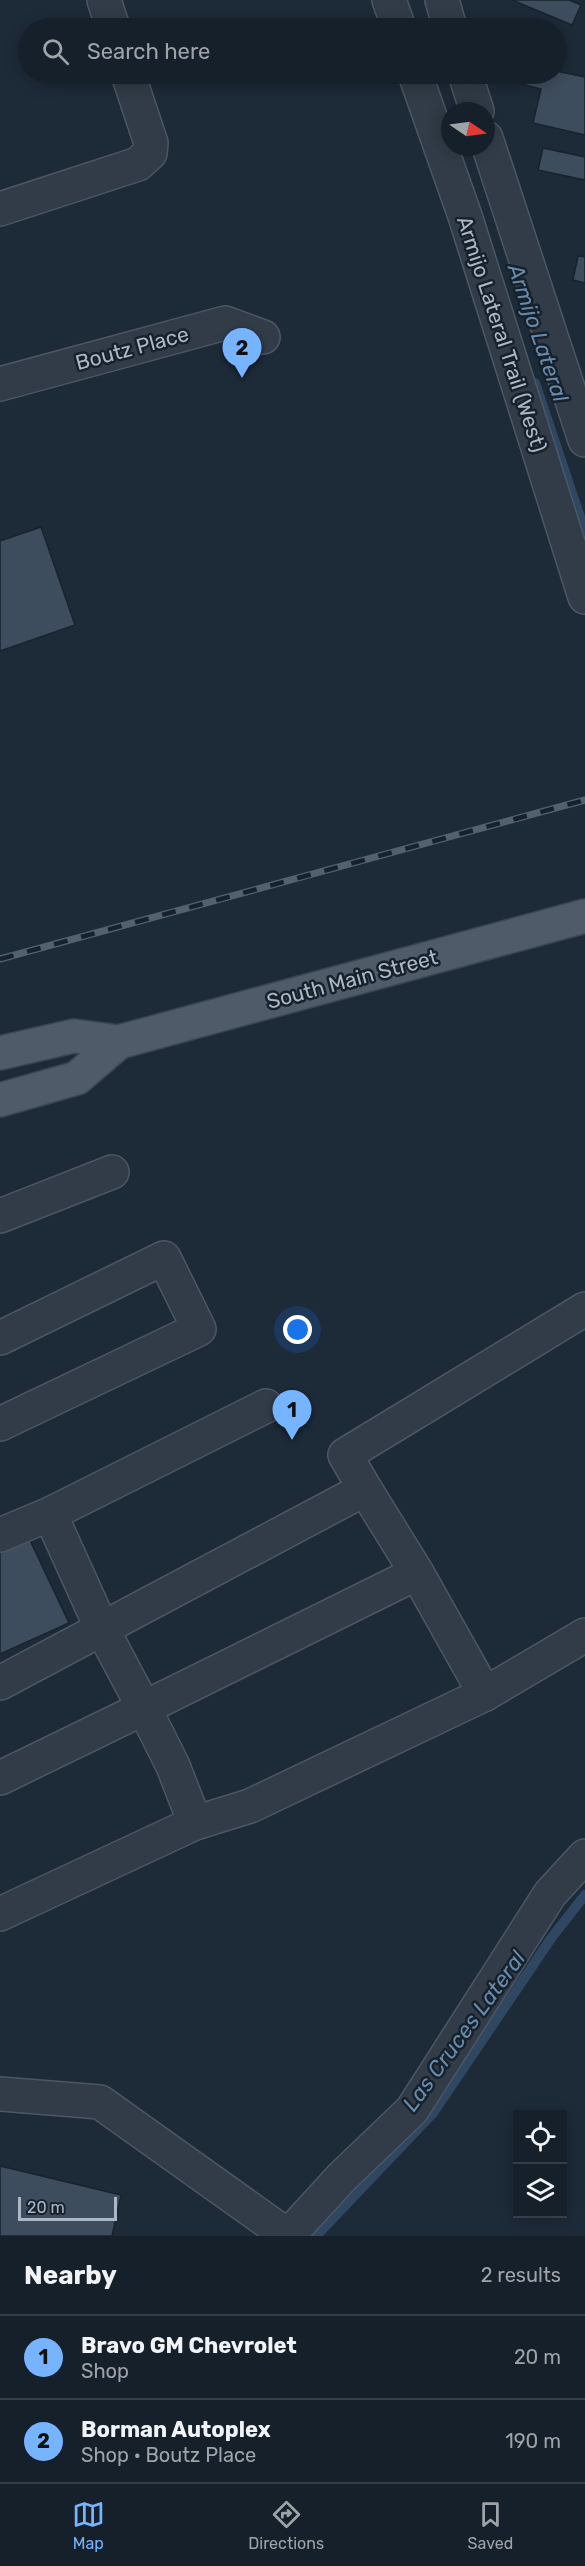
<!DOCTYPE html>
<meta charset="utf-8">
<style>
body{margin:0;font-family:Rubik,sans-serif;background:#1f2832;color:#f1f3f6}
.controls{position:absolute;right:18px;bottom:18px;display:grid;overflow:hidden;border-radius:0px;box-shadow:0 3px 15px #0003}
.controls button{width:54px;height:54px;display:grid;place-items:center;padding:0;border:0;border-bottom:2px solid #353e47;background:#16202a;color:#f1f3f6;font:30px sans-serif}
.compass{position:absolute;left:441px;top:102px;width:54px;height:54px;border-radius:50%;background:#16202a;box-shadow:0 3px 15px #0003;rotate:103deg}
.scale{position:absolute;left:18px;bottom:15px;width:99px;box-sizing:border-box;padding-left:6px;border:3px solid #abb7c6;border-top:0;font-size:16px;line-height:21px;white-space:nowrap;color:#abb7c6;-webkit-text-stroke:4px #17212c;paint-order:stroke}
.you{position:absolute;left:298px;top:1330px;width:21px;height:21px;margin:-15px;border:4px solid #fff;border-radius:50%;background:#1a73e8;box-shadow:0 0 0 9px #1a73e833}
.badge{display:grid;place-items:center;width:39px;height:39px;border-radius:50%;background:#76b4ff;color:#111;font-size:20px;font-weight:700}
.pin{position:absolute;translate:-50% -50px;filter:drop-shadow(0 2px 3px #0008)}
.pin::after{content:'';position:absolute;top:32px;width:21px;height:18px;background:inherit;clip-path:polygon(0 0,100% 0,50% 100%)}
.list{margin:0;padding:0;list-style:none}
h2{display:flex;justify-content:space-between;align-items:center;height:78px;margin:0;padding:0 24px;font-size:26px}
h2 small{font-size:20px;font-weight:400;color:#9ea3a8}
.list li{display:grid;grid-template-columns:39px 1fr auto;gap:18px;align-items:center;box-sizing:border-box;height:84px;padding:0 24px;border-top:2px solid #353e47}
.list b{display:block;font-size:22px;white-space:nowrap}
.list p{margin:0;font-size:20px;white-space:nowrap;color:#9ea3a8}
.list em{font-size:20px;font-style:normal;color:#9ea3a8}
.icon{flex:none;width:33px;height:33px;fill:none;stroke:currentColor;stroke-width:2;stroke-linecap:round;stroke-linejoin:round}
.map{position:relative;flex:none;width:585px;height:2236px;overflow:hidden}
.search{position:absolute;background:#16202a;box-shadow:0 3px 15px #0003;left:18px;right:18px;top:18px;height:66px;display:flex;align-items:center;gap:15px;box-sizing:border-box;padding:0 21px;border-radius:33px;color:#9ea3a8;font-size:22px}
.sheet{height:246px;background:#16202a}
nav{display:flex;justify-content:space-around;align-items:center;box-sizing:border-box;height:84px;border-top:2px solid #353e47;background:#16202a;font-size:16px;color:#9ea3a8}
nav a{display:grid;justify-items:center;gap:3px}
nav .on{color:#76b4ff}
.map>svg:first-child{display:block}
</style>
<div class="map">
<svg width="585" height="2236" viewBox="0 0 585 2236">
<rect width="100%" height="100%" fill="#1d2a38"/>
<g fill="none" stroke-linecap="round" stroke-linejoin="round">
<g stroke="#2f4761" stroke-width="10">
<polyline points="535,383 585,532"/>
<polyline points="316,2236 433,2113 552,1937 585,1895"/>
</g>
</g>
<g fill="#3e4d5d" stroke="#19232e" stroke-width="1.5">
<polygon points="512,0 569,0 581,5 572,25"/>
<polygon points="556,71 585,77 585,135 533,123 541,89 514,82 515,74 556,74"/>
<polygon points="543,148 585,157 585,180 538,170"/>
<polygon points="578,256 585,257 585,283 573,280"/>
<polygon points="41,527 75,625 0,651 0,541"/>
<polygon points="28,1536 69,1623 0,1654 0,1549"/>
<polygon points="0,2166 121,2195 112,2236 0,2236"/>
</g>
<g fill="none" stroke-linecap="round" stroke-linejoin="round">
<defs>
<g id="minor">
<polyline points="104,0 113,28"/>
<polyline points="389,0 399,28"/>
<polyline points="442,0 450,28"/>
<polyline points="415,74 465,216 585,597"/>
<polyline points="465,74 477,111"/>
<polyline points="486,138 585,440"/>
<polyline points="0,209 138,164 150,153 151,143 128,74"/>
<polyline points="0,384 225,323 263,337"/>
<polyline points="0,1216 112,1172"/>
<polyline points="0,1338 164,1258 199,1329 0,1424"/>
<polyline points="365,1489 417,1573 485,1694"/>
<polyline points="50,1514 266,1406"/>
<polyline points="0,1535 50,1514 102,1629 144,1708 0,1778"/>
<polyline points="0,1683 365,1489 345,1455 585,1309"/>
<polyline points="195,1823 173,1766 144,1708 417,1573"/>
<polyline points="0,1914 195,1823 250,1806 485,1694 585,1635"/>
<polyline points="0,2094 100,2102 288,2236"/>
<polyline points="288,2236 342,2177 412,2110 550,1894 585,1856"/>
</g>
<g id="major">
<polyline points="0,1053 74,1036 119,1042 585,916"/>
<polyline points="0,1100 77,1078 119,1042"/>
</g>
</defs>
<use href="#minor" stroke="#4c5764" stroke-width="36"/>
<use href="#major" stroke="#3b4552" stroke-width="36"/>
<use href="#minor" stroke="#313c48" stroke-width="33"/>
<use href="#major" stroke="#4f5b69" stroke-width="33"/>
<defs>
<polyline id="rail" points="0,959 585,800"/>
</defs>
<use href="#rail" stroke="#526070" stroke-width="7"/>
<use href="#rail" stroke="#17212c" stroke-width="4.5" stroke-dasharray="14" stroke-linecap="butt"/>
</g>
<g text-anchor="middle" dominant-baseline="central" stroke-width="5" stroke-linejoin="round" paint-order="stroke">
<g font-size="21" fill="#abb7c6" stroke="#17212c">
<text transform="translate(502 334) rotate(72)">Armijo Lateral Trail (West)</text>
<text transform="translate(132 348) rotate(-15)">Boutz Place</text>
<text transform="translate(352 979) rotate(-15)">South Main Street</text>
</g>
<g font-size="22" font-style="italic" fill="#688aac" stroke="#17212c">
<text transform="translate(538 333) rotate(71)">Armijo Lateral</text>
<text transform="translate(464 2031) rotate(-54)">Las Cruces Lateral</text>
</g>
</g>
</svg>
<div class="controls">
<button><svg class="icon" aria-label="locate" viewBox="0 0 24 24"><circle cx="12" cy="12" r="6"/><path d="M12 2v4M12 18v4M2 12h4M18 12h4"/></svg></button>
<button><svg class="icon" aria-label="layers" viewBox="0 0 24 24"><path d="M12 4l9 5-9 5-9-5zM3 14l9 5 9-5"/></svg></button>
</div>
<svg class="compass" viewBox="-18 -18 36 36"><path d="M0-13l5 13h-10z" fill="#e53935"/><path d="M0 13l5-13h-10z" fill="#9ea3a8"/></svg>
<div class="scale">20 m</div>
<div class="you"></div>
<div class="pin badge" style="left:292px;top:1440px">1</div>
<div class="pin badge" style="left:242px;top:378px">2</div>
<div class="search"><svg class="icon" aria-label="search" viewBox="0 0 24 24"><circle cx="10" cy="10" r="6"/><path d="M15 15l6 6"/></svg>Search here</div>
</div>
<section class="sheet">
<h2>Nearby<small>2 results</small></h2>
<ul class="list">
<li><span class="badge">1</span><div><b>Bravo GM Chevrolet</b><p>Shop</p></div><em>20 m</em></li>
<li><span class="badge">2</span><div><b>Borman Autoplex</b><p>Shop · Boutz Place</p></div><em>190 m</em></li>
</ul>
</section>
<nav>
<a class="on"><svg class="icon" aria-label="map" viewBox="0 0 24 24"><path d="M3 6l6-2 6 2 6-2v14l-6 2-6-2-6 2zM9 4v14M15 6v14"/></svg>Map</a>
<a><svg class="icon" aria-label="directions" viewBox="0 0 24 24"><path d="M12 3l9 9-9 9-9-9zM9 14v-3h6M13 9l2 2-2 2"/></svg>Directions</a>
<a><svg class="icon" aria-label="saved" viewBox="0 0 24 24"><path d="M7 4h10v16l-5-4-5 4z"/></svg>Saved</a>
</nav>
